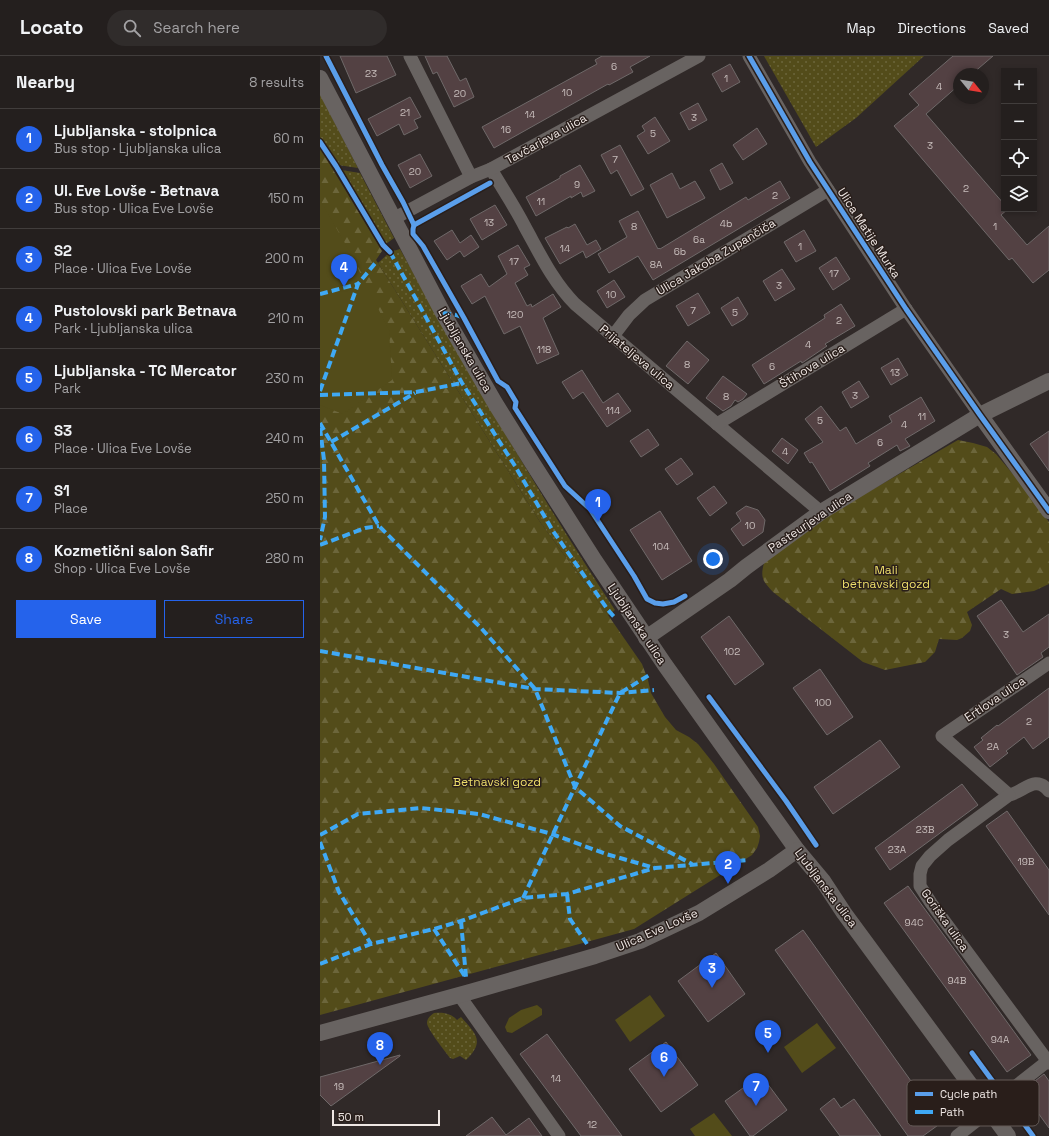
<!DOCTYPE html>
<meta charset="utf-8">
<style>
body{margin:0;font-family:"Space Grotesk",sans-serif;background:#302c2b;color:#f1f3f6}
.controls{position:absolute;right:12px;top:12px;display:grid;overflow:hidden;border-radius:0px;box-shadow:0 2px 6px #0003}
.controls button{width:36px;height:36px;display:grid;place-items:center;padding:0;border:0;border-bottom:1px solid #413d3c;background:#241f1e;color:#f1f3f6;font:20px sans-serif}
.compass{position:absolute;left:633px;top:12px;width:36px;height:36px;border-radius:50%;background:#241f1e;box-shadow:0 2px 6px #0003;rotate:120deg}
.scale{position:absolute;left:12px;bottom:10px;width:108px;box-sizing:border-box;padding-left:4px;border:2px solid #efe7e4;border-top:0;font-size:11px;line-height:14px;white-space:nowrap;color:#efe7e4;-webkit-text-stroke:3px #291e1a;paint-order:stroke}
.you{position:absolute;left:393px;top:503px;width:14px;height:14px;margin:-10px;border:3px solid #fff;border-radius:50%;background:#1a73e8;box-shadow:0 0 0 6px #1a73e833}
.badge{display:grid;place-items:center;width:26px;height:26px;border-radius:50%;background:#2563eb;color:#fff;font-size:13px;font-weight:700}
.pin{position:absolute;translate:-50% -33px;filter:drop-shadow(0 1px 2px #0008)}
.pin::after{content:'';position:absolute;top:21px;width:14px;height:12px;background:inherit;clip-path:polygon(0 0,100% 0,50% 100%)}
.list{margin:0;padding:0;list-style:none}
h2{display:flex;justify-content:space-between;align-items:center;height:52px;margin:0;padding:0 16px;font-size:17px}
h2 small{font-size:13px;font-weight:400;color:#a3a2a4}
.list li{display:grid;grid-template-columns:26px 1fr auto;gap:12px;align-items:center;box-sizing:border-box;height:60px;padding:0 16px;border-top:1px solid #413d3c}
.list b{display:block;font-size:15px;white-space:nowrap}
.list p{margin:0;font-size:13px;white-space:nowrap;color:#a3a2a4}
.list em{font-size:13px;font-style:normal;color:#a3a2a4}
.actions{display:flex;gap:8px;padding:12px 16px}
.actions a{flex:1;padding:9px 0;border:1px solid #2563eb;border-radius:0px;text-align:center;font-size:14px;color:#2563eb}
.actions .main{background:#2563eb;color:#fff}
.icon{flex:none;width:22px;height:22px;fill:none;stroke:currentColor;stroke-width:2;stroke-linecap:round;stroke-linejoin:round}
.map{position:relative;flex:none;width:729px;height:1080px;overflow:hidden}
header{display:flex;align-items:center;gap:24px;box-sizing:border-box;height:56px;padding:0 20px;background:#241f1e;border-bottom:1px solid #413d3c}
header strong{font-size:19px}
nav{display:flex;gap:22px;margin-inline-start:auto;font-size:14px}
.search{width:280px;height:36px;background:#302c2b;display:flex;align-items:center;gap:10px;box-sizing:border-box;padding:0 14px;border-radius:22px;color:#a3a2a4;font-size:15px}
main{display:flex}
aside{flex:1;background:#241f1e}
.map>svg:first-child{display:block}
</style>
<header>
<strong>Locato</strong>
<div class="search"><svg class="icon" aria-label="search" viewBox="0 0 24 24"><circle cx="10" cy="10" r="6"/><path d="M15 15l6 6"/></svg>Search here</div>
<nav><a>Map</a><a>Directions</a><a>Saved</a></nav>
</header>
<main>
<aside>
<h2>Nearby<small>8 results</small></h2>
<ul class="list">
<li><span class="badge">1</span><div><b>Ljubljanska - stolpnica</b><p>Bus stop · Ljubljanska ulica</p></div><em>60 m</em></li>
<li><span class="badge">2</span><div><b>Ul. Eve Lovše - Betnava</b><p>Bus stop · Ulica Eve Lovše</p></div><em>150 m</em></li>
<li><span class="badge">3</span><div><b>S2</b><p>Place · Ulica Eve Lovše</p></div><em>200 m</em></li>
<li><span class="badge">4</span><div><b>Pustolovski park Betnava</b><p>Park · Ljubljanska ulica</p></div><em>210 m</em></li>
<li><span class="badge">5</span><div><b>Ljubljanska - TC Mercator</b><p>Park</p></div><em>230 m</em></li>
<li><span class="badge">6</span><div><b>S3</b><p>Place · Ulica Eve Lovše</p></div><em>240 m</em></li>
<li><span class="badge">7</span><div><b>S1</b><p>Place</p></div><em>250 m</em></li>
<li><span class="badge">8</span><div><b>Kozmetični salon Safir</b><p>Shop · Ulica Eve Lovše</p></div><em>280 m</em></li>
</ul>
<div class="actions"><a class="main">Save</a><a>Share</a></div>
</aside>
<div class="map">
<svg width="729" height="1080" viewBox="0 0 729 1080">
<defs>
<pattern id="grass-dots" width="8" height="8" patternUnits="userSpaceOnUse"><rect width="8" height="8" fill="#534c1a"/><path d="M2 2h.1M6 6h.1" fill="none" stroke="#6c663b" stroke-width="1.8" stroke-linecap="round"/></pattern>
<pattern id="forest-firs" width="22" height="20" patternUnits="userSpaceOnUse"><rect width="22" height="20" fill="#534c1a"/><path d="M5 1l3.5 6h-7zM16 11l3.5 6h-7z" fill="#6c663b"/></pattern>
</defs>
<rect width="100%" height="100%" fill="#302928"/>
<g fill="url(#grass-dots)">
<polygon points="444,0 604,0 536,62 496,91"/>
<polygon points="0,38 38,112 18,109 0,81"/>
<polygon points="21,114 40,117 74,182 66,188 64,187"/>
<path d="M80,193c67,122 138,244 215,361l-7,5 -68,-93 -162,-259 12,-11z"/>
<path d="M114,957c9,-1 17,0 23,7l4,-3c14,16 25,24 5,43l-6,-4 -7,3 -3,-1c-5,-7 -23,-29 -23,-35 0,-5 4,-8 7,-10z"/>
</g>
<g fill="url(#forest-firs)">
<polygon points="0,92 62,195 56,204 58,207 220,466 288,559 322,608 328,624 331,637 345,661 356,674 369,681 378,688 394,708 438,771 440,780 439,786 437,792 432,799 314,873 0,959"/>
<path d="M638,384l15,3 14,4 9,7 21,25 32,43v62l-15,7 -22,3 -11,-5 -34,23 5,13 -2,6 -8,7 -5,2 -18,-1 -4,13 -10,10 -40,8 -22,-8 -90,-70c-10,-11 -13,-14 -9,-29l61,-46z"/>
</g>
<g fill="#534c1a">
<polygon points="0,144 26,189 69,274 72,324 23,358 0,349"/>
<polygon points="330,939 345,960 310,986 295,964"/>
<polygon points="217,949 222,953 222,959 192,977 187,976 185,971 189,962 201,954"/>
<polygon points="497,967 516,992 482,1017 464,991"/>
<polygon points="394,1057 412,1080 375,1080 370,1073"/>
</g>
<g fill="#534143" stroke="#6f6969">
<polygon points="20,0 67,0 76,19 36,37"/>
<polygon points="105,0 127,0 140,25 146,22 154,41 134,51 117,16 113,18"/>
<polygon points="282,0 330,0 310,11 313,16 289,29 288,28 174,92 162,71 277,8 275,4"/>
<polygon points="633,0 673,0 652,18 639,18 639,29 606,58 684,148 684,153 688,153 681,159 707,189 729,170 729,214 713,227 692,202 689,204 574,70 599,49 589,38"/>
<polygon points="410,8 420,26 402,36 392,18"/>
<polygon points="90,41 101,61 94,64 98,72 84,79 79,68 57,80 48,63"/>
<polygon points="378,47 387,64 369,74 360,57"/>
<polygon points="335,61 350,85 328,98 317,80 325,75 322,70"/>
<polygon points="437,72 447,88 423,104 413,89"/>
<polygon points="300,89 324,133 311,140 297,114 291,118 281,99"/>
<polygon points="100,98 112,120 90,132 78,109"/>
<polygon points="402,107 413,127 400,134 390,114"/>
<polygon points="260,109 275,135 263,141 261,136 251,142 251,140 216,160 206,141 240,122 240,120"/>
<polygon points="352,117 360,133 375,125 385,142 347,162 330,129"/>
<polygon points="460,125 470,142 333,224 318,200 289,217 278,198 307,181 299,165 318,155 338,193 339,192 340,193 426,141 428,144"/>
<polygon points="175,149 187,169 162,184 150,163"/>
<polygon points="255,168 267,189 276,184 281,193 266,202 263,195 240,208 225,182 247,171 248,172"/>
<polygon points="132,174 140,187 151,179 159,191 144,201 140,195 127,204 114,185"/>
<polygon points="484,174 496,195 476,206 464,186"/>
<polygon points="198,189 210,209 204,212 208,219 195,227 207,250 211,248 212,251 233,238 241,251 223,262 239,298 217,308 200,270 184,278 165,240 152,248 141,230 161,218 169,231 187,218 178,200"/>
<polygon points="516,201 530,223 513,234 499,212"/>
<polygon points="462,213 475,233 455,245 443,225"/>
<polygon points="294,224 305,241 287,252 277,235"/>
<polygon points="378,237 390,257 368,270 356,250"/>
<polygon points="418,241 428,258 424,263 412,270 401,252"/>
<polygon points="521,248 535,270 505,288 507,290 482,307 481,305 444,328 432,309 505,262 504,259"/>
<polygon points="367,285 389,304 368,328 346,310"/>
<polygon points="578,302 588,319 571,329 561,312"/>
<polygon points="262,314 283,347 298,337 311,355 287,371 263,336 253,343 242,326"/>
<polygon points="403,320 427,338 423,343 418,346 415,344 411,350 403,355 386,342"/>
<polygon points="539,325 549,341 531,352 522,336"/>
<polygon points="601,341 615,365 585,383 590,390 580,395 577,389 548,407 550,410 510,435 492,406 490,407 484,397 503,386 485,363 501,350 520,375 526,371 536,388 572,366 569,360"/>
<polygon points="328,373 339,389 321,401 310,385"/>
<polygon points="729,375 729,415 710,388"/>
<polygon points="462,382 478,394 468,408 452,395"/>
<polygon points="361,402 373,418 357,429 345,413"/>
<polygon points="394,430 407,447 390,460 377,442"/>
<polygon points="426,450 438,454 445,464 443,476 423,490 411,473 421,465 416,457"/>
<polygon points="340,455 372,505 342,524 310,474"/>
<polygon points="681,544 703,576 729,558 729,591 721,597 723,601 697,619 657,560"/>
<polygon points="409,560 444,608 415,629 381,581"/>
<polygon points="500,613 533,661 507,679 473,632"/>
<polygon points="729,632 729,681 713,693 704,681 686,695 688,697 670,711 654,691 663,684 661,682 677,669 678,670"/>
<polygon points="560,684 580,711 513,758 494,731"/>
<polygon points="642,728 658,749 570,814 555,792"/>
<polygon points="687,755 729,814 729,859 666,770"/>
<polygon points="588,830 711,999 687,1016 564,847"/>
<polygon points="483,874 621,1067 603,1080 588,1080 455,894"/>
<polygon points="396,897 425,938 388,966 358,925"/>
<polygon points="227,978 302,1080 261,1080 200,998"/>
<polygon points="346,986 378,1029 341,1056 309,1013"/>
<polygon points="80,999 80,1000 11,1050 0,1039 0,1021"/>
<polygon points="724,1018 729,1025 729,1072 702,1035"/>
<polygon points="441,1019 467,1054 433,1080 430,1080 405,1045"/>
<polygon points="514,1042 521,1052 534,1043 561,1080 520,1080 500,1053"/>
<polygon points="172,1061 186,1079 209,1062 222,1080 146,1080"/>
</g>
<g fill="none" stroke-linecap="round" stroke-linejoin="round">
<g stroke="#686361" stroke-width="13">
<polyline points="90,0 151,121"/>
<polyline points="429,0 490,106 586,253 660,359"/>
<path d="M171,113c11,19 24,38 34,58 15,27 28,55 50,77l246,208"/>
<polyline points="73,163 151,121 171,113 379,0"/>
<polyline points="293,280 309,259 325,244 508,134"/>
<polyline points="397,368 586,253"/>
<path d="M729,607l-107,73 67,59c15,-3 26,-21 40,-4"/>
<polyline points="689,739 628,784 610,800 602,810 600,818 600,830 611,847 729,1007"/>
<polyline points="139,939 239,1080"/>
<polyline points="637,1080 669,1055 686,1038 729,1004"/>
</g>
<g stroke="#686361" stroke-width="16">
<polyline points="0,22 123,257 175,347 213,408 275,505 345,609 477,794 503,825 524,857 688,1080"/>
<polyline points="660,359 729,455"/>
<polyline points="326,582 410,524 426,511 501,456 660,359 729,325"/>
<polyline points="0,977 150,936 275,900 320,885 379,857 449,814 477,794"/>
</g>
<g stroke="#3fa9f5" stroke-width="4" stroke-dasharray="8 4" stroke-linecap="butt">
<polyline points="70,196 142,327 195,410 233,475 288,554 296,563"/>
<polyline points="0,238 38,228"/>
<polyline points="123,257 136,259 144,262"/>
<polyline points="0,335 38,228 57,205"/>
<polyline points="0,339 96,336 142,327"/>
<polyline points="0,367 59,470 161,572 215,633 255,731 300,770 372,808"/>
<polyline points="0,372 4,404 5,461 0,484"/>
<polyline points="11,386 95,337"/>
<polyline points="0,489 45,472 59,470"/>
<polyline points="0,595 215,633 300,637 334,634"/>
<polyline points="0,779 38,758 101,752 159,758 232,778 286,798 335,812 429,804"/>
<polyline points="0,786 19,836 51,888"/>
<polyline points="247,838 250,863 267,888"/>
<polyline points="203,842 255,731 300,637 331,618"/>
<polyline points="141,865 146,921"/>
<polyline points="114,873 146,922"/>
<polyline points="0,908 51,888 114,873 141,865 203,842 247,838 335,812"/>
</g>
<defs>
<g id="cycleway">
<polyline points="6,0 62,109 83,146 94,169"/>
<polyline points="429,0 490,106 586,253 660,359 729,455"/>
<polyline points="0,86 16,110 63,189 70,196"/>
<polyline points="170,127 94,169 93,173 93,178 103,190 144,262 178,325 187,331 196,346 195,352 245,430 270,453 314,520 327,543 335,547 343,548 354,546 365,540"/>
<polyline points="389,641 466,745 496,789"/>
<polyline points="652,997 674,1027 680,1031 690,1045 691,1050 713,1080"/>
</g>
</defs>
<use href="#cycleway" stroke="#291e1a" stroke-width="8"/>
<use href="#cycleway" stroke="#5a9eea" stroke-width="5"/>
</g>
<g text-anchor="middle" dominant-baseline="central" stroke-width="3" stroke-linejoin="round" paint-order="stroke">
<g font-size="10" fill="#c8bebc">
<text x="294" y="10">6</text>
<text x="51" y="17">23</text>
<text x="406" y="22">1</text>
<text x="619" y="30">4</text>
<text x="247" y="36">10</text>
<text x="140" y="37">20</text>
<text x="85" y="56">21</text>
<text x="210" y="58">14</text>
<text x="374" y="61">3</text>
<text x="186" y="73">16</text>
<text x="333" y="77">5</text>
<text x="610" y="89">3</text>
<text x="295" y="103">7</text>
<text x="95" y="115">20</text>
<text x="257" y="128">9</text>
<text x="646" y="132">2</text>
<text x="455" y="139">2</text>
<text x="221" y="145">11</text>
<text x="169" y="166">13</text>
<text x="406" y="167">4b</text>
<text x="314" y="170">8</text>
<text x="675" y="170">1</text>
<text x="379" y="183">6a</text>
<text x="480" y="190">1</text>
<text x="245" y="192">14</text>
<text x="360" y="195">6b</text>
<text x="194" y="205">17</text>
<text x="336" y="208">8A</text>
<text x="514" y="217">17</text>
<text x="459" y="229">3</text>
<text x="291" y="238">10</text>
<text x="373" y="254">7</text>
<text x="415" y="256">5</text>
<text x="195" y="258">120</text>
<text x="519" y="264">2</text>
<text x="488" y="288">4</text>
<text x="224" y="293">118</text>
<text x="367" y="308">8</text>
<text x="452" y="310">6</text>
<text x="575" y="316">13</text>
<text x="535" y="339">3</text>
<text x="406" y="340">8</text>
<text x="293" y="354">114</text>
<text x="602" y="360">11</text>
<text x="500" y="364">5</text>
<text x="584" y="368">4</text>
<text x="560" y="386">6</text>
<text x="465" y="395">4</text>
<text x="430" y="469">10</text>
<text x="341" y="490">104</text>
<text x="686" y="578">3</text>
<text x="412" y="595">102</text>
<text x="503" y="646">100</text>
<text x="709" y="665">2</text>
<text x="673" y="690">2A</text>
<text x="605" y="773">23B</text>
<text x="577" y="793">23A</text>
<text x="706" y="805">19B</text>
<text x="594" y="866">94C</text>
<text x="637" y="924">94B</text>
<text x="680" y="983">94A</text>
<text x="236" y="1022">14</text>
<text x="19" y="1030">19</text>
<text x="272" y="1068">12</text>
</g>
<g font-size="12" fill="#efe7e4" stroke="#291e1a">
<text transform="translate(226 83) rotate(-29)">Tavčarjeva ulica</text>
<text transform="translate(549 177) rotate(57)">Ulica Matije Murka</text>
<text transform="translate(396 201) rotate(-31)">Ulica Jakoba Zupančiča</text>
<text transform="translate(145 294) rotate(60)">Ljubljanska ulica</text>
<text transform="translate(317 301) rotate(40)">Prijateljeva ulica</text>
<text transform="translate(492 310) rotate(-31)">Štihova ulica</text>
<text transform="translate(490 466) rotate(-34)">Pasteurjeva ulica</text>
<text transform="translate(317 568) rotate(56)">Ljubljanska ulica</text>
<text transform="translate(675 643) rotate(-34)">Ertlova ulica</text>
<text transform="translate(506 832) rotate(53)">Ljubljanska ulica</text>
<text transform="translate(625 864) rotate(55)">Goriška ulica</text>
<text transform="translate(337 874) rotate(-24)">Ulica Eve Lovše</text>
</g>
<g font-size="12" fill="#eede6b" stroke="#291e1a">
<text x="566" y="514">Mali<tspan x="566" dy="14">betnavski gozd</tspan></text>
<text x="177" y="726">Betnavski gozd</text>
</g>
</g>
<rect x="587" y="1024" width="132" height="46" rx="6" fill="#291e1a" stroke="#645a57" stroke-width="1"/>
<rect x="595" y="1036" width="18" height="4" fill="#5a9eea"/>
<rect x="595" y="1054" width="18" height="4" fill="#3fa9f5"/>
<g font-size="11" fill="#efe7e4">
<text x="620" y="1042">Cycle path</text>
<text x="620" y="1060">Path</text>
</g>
</svg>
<div class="controls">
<button>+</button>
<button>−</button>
<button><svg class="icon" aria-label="locate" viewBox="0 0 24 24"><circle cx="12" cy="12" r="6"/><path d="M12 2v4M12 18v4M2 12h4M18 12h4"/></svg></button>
<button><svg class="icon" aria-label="layers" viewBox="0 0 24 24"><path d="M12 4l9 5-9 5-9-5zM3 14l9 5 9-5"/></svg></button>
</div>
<svg class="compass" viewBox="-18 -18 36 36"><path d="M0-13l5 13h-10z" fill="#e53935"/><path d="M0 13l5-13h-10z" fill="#a3a2a4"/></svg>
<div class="scale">50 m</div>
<div class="you"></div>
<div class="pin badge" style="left:278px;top:466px">1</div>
<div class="pin badge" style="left:408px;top:828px">2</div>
<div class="pin badge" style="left:392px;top:932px">3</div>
<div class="pin badge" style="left:24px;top:231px">4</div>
<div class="pin badge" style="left:448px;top:997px">5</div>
<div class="pin badge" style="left:344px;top:1021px">6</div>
<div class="pin badge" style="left:436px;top:1050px">7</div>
<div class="pin badge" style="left:60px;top:1009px">8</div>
</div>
</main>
